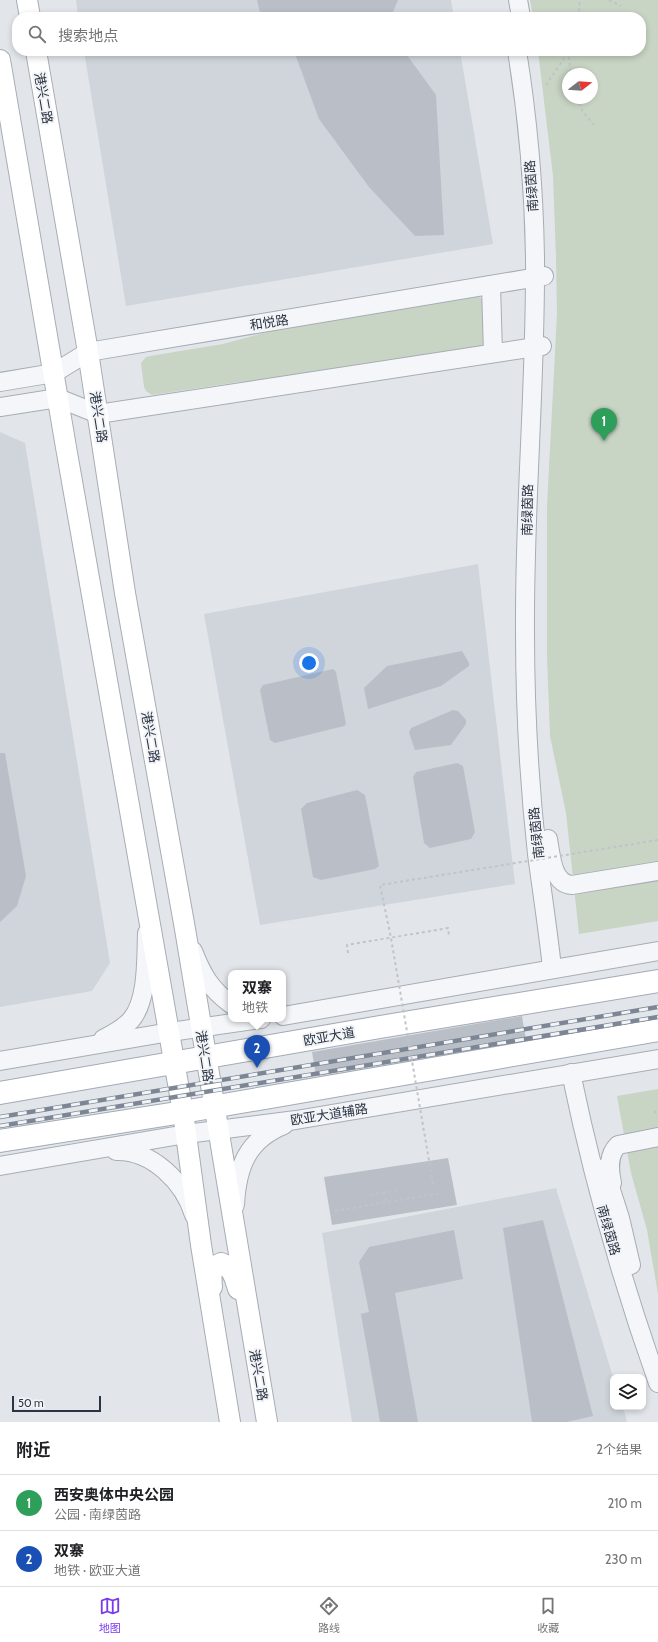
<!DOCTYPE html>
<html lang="zh">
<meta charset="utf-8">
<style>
body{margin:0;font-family:Cabin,"Noto Sans SC",sans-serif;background:#f2f2f2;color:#202124}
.controls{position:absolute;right:12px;bottom:12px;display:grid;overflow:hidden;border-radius:8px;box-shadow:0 2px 6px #0003}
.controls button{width:36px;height:36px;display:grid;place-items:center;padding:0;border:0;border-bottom:1px solid #e0e0e0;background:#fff;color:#202124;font:20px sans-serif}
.compass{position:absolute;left:562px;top:68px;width:36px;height:36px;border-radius:50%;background:#fff;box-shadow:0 2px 6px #0003;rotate:73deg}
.scale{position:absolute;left:12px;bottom:10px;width:89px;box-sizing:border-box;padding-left:4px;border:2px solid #2b3442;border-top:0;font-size:11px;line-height:14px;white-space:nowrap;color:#2b3442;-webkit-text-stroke:3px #f2f4f8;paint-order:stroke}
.you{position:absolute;left:309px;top:663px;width:14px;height:14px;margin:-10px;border:3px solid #fff;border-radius:50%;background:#1a73e8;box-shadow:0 0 0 6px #1a73e833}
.badge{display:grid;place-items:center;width:26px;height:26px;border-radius:50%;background:#7c3aed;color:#fff;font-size:13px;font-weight:700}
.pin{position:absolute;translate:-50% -33px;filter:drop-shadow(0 1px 2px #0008)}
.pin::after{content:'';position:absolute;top:21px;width:14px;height:12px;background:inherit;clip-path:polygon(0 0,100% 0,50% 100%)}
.popup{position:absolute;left:228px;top:970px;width:58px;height:52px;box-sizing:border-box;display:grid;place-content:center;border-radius:8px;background:#fff;filter:drop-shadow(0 1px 3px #0005);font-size:13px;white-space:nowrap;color:#757577}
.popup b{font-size:15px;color:#202124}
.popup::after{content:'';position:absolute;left:50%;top:100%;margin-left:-8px;border:8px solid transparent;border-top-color:#fff}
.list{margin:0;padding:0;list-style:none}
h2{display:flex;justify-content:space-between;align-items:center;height:52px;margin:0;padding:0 16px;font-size:17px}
h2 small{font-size:13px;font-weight:400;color:#757577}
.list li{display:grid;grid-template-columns:26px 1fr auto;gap:12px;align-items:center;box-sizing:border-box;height:56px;padding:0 16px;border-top:1px solid #e0e0e0}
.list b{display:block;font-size:15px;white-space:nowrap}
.list p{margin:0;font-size:13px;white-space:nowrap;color:#757577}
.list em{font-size:13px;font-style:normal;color:#757577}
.icon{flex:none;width:22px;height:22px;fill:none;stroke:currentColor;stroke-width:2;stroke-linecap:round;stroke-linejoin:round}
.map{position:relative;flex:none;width:658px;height:1422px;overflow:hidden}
.search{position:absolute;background:#fff;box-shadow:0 2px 6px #0003;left:12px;right:12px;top:12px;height:44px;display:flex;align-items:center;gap:10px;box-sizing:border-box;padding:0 14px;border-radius:16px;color:#757577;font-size:15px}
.sheet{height:164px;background:#fff}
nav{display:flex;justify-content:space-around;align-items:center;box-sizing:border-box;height:56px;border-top:1px solid #e0e0e0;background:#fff;font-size:11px;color:#757577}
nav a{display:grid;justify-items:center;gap:2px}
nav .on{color:#7c3aed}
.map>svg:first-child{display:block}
</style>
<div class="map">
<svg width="658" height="1422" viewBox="0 0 658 1422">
<rect width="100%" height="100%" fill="#e2e6ea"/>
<g fill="#d0d5dc">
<polygon points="76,0 451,0 454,17 78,17"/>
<polygon points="84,51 460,51 493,244 126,306"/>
<polygon points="0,432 25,443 110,963 92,991 0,1007"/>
<polygon points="478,564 515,884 260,925 204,614"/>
<polygon points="556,1188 613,1377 613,1407 623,1407 627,1422 352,1422 322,1233"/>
</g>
<g fill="#c8d4c4" fill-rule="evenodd">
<path d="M530,0h128v921l-79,13 -13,-121 -16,-77 -3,-81v-149l10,-192 -1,-57 -3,-81 -15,-125h103v-34h-108zM568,74h24v24h-24z"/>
<polygon points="477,296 483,299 485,343 481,346 285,379 239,382 152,395 146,391 144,387 141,363 146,357 150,356 223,344 282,328"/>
<polygon points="658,1089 658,1294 647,1230 631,1173 617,1096"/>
</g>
<g fill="#babfc7">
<polygon points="257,0 398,0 391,17 261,17"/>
<polygon points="294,51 404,51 436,95 444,235 415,236 369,187 319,119"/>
<polygon points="462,651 469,663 469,666 441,686 368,709 364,688 387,666"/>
<polygon points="333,669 336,672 346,724 344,726 275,743 270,740 260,690 263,685"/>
<polygon points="453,710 458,711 466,720 466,724 451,745 415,750 409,733 411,728"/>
<polygon points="0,753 5,753 26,876 17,906 0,922"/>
<polygon points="457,763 463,766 475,832 471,839 430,848 424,843 413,777 416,772"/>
<polygon points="357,790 365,795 379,866 375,869 321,880 313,877 301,809 307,803"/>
<polygon points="522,1016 526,1040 316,1076 312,1052"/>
<polygon points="448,1158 457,1205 332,1225 324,1177"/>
<polygon points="543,1220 593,1416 567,1422 532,1422 503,1228"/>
<polygon points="454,1230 463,1279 395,1293 418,1422 380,1422 361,1314 369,1312 359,1262 369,1247"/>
</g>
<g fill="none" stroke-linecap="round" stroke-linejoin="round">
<defs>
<g id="tertiary">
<polyline points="518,0 521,17"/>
<path d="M517,51c11,68 17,138 18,207 1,125 -11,249 -10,374 0,74 4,149 12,222 5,38 11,76 15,114"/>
<polyline points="491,285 493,353"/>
<polyline points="0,382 54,373 88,352 544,276"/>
<polyline points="0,407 58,398 98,414 542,346"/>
<path d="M548,839c3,16 4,45 24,46l86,-14"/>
<path d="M193,951c9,23 17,38 38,53"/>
<polyline points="283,1016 658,951"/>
<path d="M103,1039c10,-5 20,-10 28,-19 17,-20 15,-61 16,-87"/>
<polyline points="0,1061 170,1032 261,1019"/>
<path d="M571,1073c22,106 51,209 87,310"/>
<path d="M116,1151c36,-1 68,31 78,64"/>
<polyline points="0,1166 186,1134 296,1120 658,1059"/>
<polyline points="604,1168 620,1218 631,1265"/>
<path d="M612,1183c-3,-14 -4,-28 6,-38l40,-8"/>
<path d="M235,1205c2,-38 12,-65 49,-80"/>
</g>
<g id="secondary">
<polyline points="27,0 30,17"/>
<polyline points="36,51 88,352 125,593 185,929 267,1422"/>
<polyline points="0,60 67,453 183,1112 201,1245 230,1422"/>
<path d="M212,1287c-1,-10 -2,-20 9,-24 11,3 14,16 17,26"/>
</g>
<g id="primary">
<polyline points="0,1093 380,1027 658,981"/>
<polyline points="0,1141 183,1112 658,1030"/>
</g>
</defs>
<use href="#tertiary" stroke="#a7adb4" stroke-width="20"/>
<use href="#secondary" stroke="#a7adb4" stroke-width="22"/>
<use href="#primary" stroke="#a2aab6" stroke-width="24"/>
<g stroke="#c0c4c9" stroke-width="2" stroke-dasharray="3 3" stroke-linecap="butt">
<polyline points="609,0 621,6"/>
<polyline points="578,17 580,0"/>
<polyline points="568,51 571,74"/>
<polyline points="546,85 563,60 567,51"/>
<polyline points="576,98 583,112 594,125"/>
<polyline points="348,953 347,945 448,928 449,936"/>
<polyline points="654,1111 658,1115"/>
<polyline points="384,1192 386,1202"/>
<polyline points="370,1195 397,1190"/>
<polyline points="335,1211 441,1193"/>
</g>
<use href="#tertiary" stroke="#f5f6f9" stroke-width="18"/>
<use href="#secondary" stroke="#fff" stroke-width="20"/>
<use href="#primary" stroke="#fff" stroke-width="22"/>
<defs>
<g id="rail">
<polyline points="0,1117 658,1007"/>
<polyline points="0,1126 658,1017"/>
</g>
</defs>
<use href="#rail" stroke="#7c8694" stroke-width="4.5"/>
<use href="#rail" stroke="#f2f4f8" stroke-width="3" stroke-dasharray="9" stroke-linecap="butt"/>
<polyline stroke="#c0c4c9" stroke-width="2" stroke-dasharray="3 3" stroke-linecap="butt" points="433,1184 391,938 380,885 658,840"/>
</g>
<g text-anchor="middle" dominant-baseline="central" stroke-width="4" stroke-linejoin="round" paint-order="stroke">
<g font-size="13" fill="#2b3442" stroke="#f2f4f8">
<text transform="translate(44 98) rotate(80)">港兴二路</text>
<text transform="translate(531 186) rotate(-94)">南绿茵路</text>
<text transform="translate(269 322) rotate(-9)">和悦路</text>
<text transform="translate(99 417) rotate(81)">港兴二路</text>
<text transform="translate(527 510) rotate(-89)">南绿茵路</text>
<text transform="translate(151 737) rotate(80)">港兴二路</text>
<text transform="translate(536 833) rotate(-96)">南绿茵路</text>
<text transform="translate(329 1036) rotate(-10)">欧亚大道</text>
<text transform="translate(205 1056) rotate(81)">港兴二路</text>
<text transform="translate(329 1114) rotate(-9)">欧亚大道辅路</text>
<text transform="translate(609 1230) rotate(74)">南绿茵路</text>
<text transform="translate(259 1375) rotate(80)">港兴二路</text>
</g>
</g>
</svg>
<div class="controls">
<button><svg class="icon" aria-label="layers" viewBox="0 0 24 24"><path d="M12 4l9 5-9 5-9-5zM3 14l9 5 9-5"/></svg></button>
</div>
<svg class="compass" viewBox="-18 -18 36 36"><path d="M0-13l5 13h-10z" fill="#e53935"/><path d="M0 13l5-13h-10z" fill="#757577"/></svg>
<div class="scale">50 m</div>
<div class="you"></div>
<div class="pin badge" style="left:604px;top:441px;background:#2e9e5b">1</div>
<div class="pin badge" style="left:257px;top:1068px;background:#1a4fb4">2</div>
<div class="popup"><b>双寨</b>地铁</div>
<div class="search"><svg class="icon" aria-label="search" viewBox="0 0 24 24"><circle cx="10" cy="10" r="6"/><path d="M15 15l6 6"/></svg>搜索地点</div>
</div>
<section class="sheet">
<h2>附近<small>2个结果</small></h2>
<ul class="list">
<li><span class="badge" style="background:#2e9e5b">1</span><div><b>西安奥体中央公园</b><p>公园 · 南绿茵路</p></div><em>210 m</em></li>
<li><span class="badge" style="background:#1a4fb4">2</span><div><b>双寨</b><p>地铁 · 欧亚大道</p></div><em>230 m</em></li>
</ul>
</section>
<nav>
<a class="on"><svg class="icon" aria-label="map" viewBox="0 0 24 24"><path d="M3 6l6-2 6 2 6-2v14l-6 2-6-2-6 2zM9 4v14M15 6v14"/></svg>地图</a>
<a><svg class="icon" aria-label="directions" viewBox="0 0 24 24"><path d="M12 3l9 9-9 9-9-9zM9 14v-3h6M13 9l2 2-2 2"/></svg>路线</a>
<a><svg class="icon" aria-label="saved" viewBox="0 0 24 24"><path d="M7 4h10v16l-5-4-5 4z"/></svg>收藏</a>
</nav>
